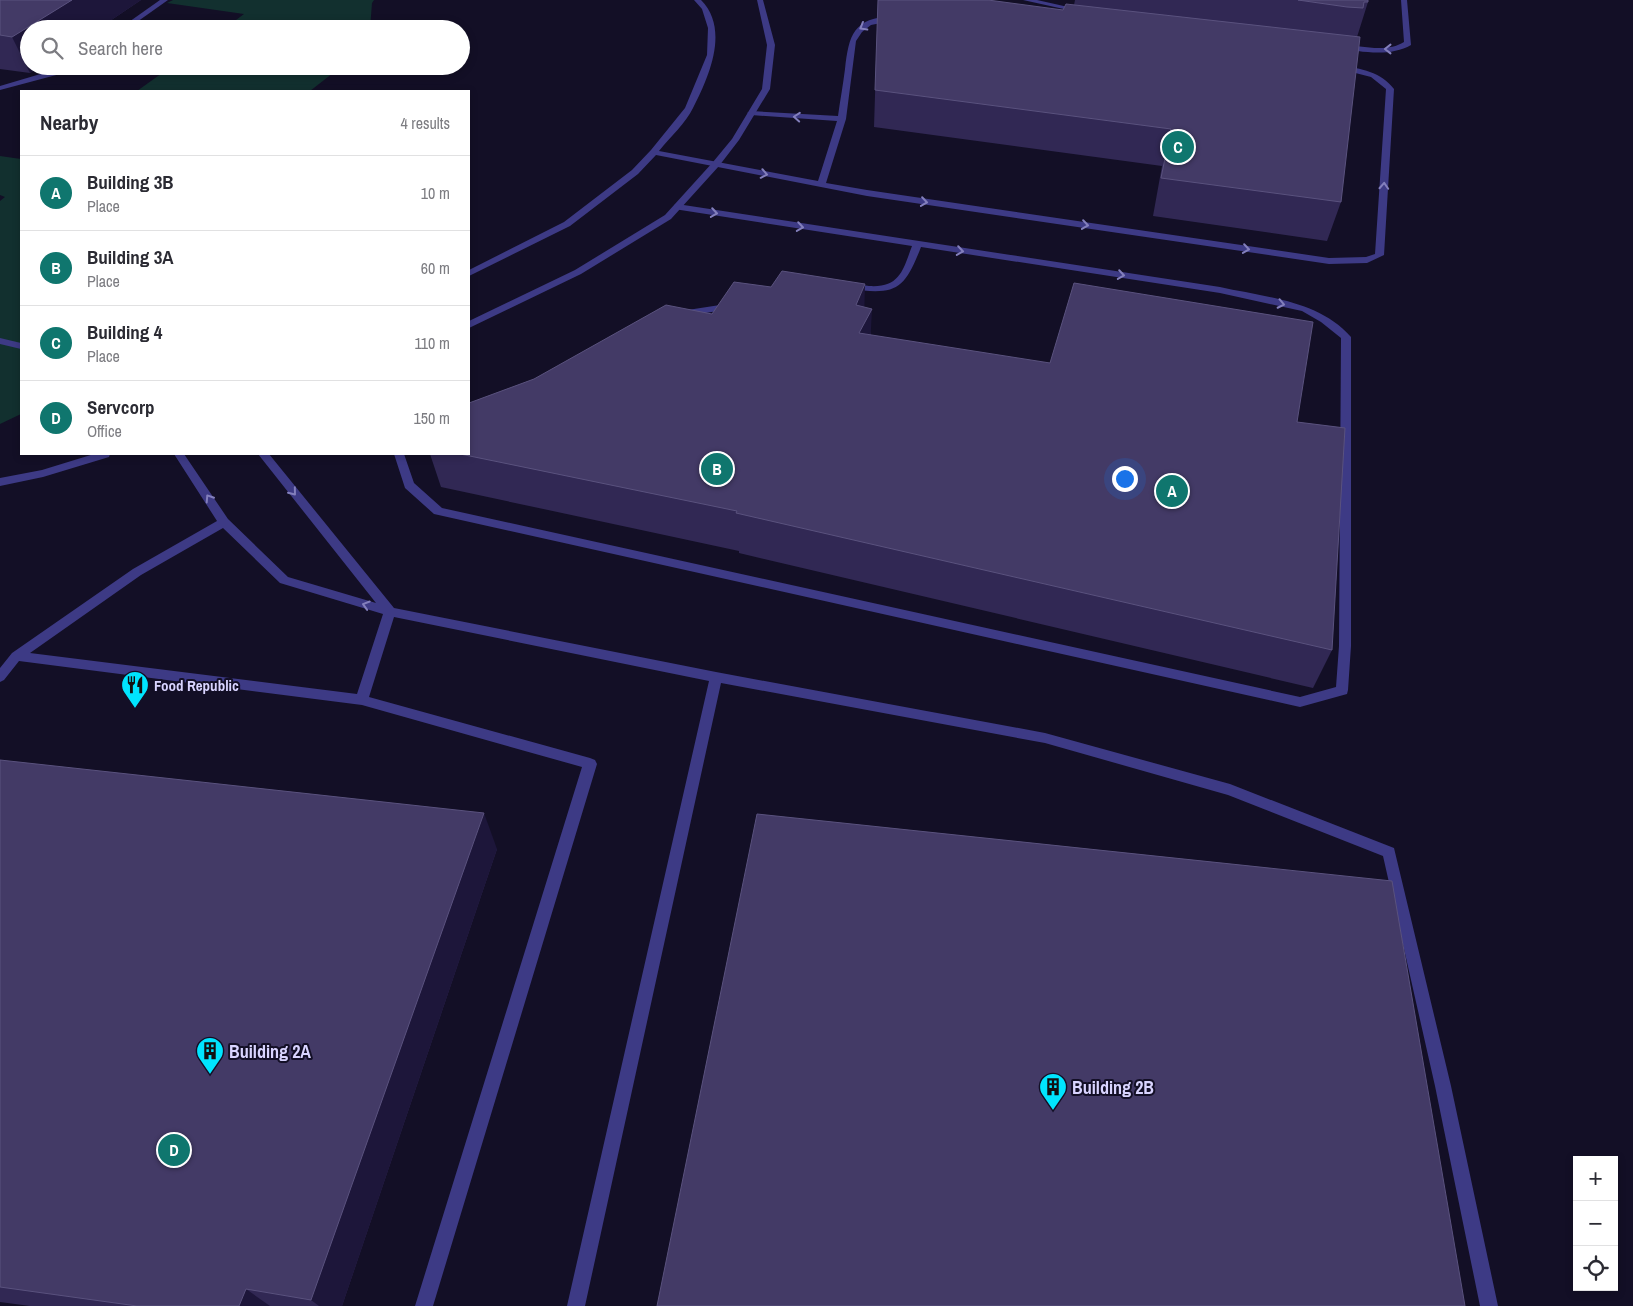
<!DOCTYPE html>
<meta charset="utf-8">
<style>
body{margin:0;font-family:"Archivo Narrow",sans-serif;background:#f7f7f7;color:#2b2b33}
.controls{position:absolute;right:15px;bottom:15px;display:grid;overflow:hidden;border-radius:0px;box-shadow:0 2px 8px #0003}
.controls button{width:45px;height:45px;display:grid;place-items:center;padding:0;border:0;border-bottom:1px solid #e1e1e2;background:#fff;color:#2b2b33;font:25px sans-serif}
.you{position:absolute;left:1124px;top:478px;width:18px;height:18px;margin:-12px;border:4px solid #fff;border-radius:50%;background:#1a73e8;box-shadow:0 0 0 8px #1a73e833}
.badge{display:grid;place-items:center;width:32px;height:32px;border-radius:50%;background:#0f766e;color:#fff;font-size:16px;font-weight:700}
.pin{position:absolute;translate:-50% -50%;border:2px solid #fff;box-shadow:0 1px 5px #0006}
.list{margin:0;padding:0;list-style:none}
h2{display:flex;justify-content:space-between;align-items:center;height:65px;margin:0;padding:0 20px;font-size:21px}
h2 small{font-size:16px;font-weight:400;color:#7c7c81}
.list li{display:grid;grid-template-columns:32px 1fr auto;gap:15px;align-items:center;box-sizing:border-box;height:75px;padding:0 20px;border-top:1px solid #e1e1e2}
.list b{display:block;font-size:19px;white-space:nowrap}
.list p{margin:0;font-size:16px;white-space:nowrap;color:#7c7c81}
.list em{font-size:16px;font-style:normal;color:#7c7c81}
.icon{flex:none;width:28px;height:28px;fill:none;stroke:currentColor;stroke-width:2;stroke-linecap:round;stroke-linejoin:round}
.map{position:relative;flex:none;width:1633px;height:1306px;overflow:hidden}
.search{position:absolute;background:#fff;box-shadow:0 2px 8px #0003;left:20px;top:20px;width:450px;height:55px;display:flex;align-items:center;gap:12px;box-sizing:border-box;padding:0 18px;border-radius:28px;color:#7c7c81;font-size:19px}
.panel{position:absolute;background:#fff;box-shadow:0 2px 8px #0003;left:20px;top:90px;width:450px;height:365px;border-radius:0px}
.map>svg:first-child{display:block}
</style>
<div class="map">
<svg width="1633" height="1306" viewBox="0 0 1633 1306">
<rect width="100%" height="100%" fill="#130f26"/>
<g fill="#12302f">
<polygon points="173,0 374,0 372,3 370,29 224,29 244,14 167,3"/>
<polygon points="172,66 342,66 310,91 137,91"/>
<polygon points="0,156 21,159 21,414 0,424 0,201 5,197 0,195"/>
</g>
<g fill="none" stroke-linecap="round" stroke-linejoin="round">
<g fill="#3d3a85" fill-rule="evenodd">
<polygon points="160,0 168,0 127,29 119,29"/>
<path d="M694,0h7c29,29 8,77 -8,108 -7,15 -23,29 -34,43l159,30 19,-60 -86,-6 -4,-2 4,-2 87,5c2,-15 5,-31 7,-47 4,-34 8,-51 48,-53l4,2 -1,2 -25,5 -9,7 -6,9 -10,78 -20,64 41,7 462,68 37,-1 9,-3 11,-165 -15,-12 -35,-9 4,-2c21,2 41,6 54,23l-10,166 -17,8 -38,1 -462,-68 -211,-41 -18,19 -68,52 -101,50v-6l95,-48 68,-52 19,-20 34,-42 22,-53 1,-27 -6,-19z"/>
<polygon points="1023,0 1037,0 1086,11 1082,13"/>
<path d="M1401,0h6l4,45c-20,12 -50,7 -72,3l-1,-2 4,-2c19,2 45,9 62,-2z"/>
<polygon points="61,66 70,66 60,74 0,90 0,86 54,70"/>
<path d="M677,204l543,83c44,10 99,13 131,50v309l-3,44 -1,4 -47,13 -866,-193 -29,-26 -11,-34h10l10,29 28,25 858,189 36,-10 3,-41 2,-308 -20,-16 -19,-11 -82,-18 -299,-46c-17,44 -25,48 -72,42l-3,-1v-4c7,-1 15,1 23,2 31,2 34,-16 43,-40l-238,-37v-4z"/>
<polygon points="733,303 738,306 736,308 681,317 676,314 681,311"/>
<polygon points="94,454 110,454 109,457 43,477 0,486 0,478 42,470"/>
<path d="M174,454h10l44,65 60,58 88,26 -118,-149h11l125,154 322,64 329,61 185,51 164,64 57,238 47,220h-18l-45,-220 -52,-230 -155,-61 -183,-52 -324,-60 -136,623h-18l142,-625 -315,-64 -25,80 221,61 5,2 2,4 -164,542h-18l167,-539 -220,-62 -343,-44 -15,19 -4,2v-14l12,-15 121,-84 84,-48zM223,528l57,55 103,31 -26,80 -327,-41 111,-78z"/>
</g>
<g fill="#3d3a85" fill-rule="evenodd">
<polygon points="757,0 763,0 775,45 770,89 739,140 719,166 671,219 581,274 469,328 469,321 575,270 665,215 713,162 732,139 762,89 767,45"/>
<polygon points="0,338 21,343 21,349 0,344"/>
</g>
</g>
<g fill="#312854">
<polygon points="0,0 141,0 98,29 29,29 29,66 41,66 30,73 0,69"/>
<polygon points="878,0 1063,10 1074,5 1075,0 1368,0 1368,2 1357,37 1341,202 1327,241 1153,216 1162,166 874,127"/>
<polygon points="771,287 864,307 871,335 1297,422 1332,650 1313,688 739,553 739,551 441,487 430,454 469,454 712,314"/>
<polygon points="0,760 497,849 342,1306 30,1306 0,1302"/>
</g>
<g fill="#1d163a">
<polygon points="72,0 141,0 98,29 29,29 29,66 41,66 30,73 12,37"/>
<polygon points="865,284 864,324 872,309 870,349 859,335 856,305"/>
<polygon points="484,813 497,849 342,1306 319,1306 311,1300"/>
<polygon points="246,1289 270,1306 239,1306"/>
</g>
<g fill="#433a66" stroke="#5a527e">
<polygon points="0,0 72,0 12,37 0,35"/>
<polygon points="878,0 988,0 1063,10 1066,4 1360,37 1341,202 1161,178 1171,129 875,90"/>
<polygon points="1298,0 1368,0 1368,2 1364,2 1363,8 1347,7"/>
<polygon points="782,271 865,284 856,305 872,309 859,333 1050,363 1074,283 1313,322 1297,422 1345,428 1332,650 736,513 737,511 460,454 469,454 469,403 534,379 666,305 712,314 734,282 771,287"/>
<polygon points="0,760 484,813 311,1300 246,1289 239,1306 137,1306 0,1287"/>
<polygon points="757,814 1392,881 1465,1306 657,1306"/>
</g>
<defs><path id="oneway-chevron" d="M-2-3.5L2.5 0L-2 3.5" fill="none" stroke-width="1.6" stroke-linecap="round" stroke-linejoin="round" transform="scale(1.25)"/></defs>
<g stroke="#837fbc">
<use href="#oneway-chevron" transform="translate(863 27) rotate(150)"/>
<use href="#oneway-chevron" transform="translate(1388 49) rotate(-180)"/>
<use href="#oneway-chevron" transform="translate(797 117) rotate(-176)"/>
<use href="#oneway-chevron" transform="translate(764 174) rotate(11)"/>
<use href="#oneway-chevron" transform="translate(1384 186) rotate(-87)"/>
<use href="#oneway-chevron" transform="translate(924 202) rotate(8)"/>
<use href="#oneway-chevron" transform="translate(714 213) rotate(9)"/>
<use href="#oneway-chevron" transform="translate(1085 225) rotate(8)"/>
<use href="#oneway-chevron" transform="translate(800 227) rotate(9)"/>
<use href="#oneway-chevron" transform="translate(1246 249) rotate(8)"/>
<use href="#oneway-chevron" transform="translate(960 251) rotate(9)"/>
<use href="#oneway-chevron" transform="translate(1121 275) rotate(9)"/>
<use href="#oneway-chevron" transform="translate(1281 304) rotate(12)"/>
<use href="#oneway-chevron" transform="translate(293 492) rotate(51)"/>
<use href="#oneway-chevron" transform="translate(209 498) rotate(-123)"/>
<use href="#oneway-chevron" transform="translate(366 605) rotate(-163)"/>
</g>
<defs>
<symbol id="restaurant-pin" viewBox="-11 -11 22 30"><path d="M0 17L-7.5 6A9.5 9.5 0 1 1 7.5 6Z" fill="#00e5ff" stroke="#130f26"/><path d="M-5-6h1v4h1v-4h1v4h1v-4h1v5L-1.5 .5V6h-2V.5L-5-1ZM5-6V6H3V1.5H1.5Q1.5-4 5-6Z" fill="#111"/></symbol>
<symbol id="building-pin" viewBox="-11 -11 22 30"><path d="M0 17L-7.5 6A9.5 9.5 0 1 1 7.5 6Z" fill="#00e5ff" stroke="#130f26"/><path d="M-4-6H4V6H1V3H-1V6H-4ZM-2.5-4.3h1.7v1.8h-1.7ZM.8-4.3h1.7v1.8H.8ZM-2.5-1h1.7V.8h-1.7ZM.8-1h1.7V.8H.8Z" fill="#111"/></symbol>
</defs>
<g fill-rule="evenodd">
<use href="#restaurant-pin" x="119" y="669" width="32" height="43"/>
<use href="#building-pin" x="194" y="1035" width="32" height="43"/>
<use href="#building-pin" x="1037" y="1071" width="32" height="43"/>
</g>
<g text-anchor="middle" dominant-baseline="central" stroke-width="4" stroke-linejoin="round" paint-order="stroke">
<g font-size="15" font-weight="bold" fill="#d9d4ff" stroke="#130f26" text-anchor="start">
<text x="154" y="685">Food Republic</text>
</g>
<g font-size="18" font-weight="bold" fill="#d9d4ff" stroke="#130f26" text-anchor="start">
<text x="229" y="1051">Building 2A</text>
<text x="1072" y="1087">Building 2B</text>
</g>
</g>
</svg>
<div class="controls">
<button>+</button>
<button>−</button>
<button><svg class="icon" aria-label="locate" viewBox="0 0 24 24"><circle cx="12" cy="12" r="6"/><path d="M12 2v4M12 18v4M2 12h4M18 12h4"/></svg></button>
</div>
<div class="you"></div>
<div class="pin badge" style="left:1172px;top:491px">A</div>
<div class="pin badge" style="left:717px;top:469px">B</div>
<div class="pin badge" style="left:1178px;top:147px">C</div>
<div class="pin badge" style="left:174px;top:1150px">D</div>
<div class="search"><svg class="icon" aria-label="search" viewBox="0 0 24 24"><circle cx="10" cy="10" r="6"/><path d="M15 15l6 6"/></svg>Search here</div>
<section class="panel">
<h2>Nearby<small>4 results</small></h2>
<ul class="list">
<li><span class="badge">A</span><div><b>Building 3B</b><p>Place</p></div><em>10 m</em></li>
<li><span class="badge">B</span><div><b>Building 3A</b><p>Place</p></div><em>60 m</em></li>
<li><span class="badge">C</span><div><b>Building 4</b><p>Place</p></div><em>110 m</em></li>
<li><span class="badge">D</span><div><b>Servcorp</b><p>Office</p></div><em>150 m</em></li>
</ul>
</section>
</div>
